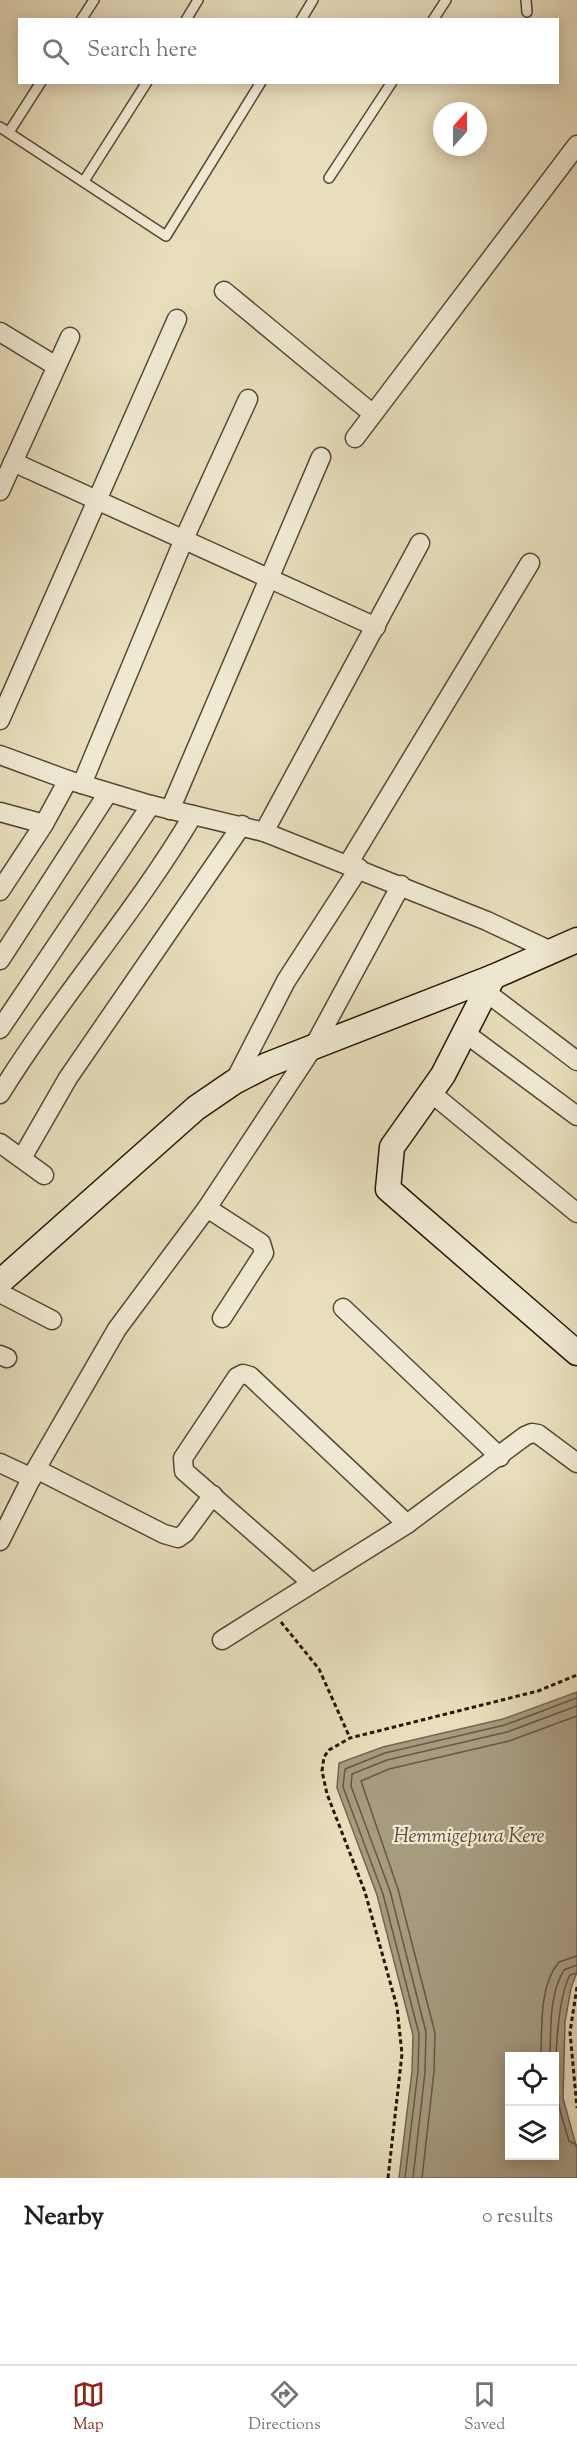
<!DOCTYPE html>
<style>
body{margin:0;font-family:"Sorts Mill Goudy",serif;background:#f2f2f2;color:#202124}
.controls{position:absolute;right:18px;bottom:18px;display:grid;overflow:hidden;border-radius:0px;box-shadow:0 3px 15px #0003}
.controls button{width:54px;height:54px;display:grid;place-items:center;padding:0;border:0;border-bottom:2px solid #e0e0e0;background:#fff;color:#202124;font:30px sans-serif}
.compass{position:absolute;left:433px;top:102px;width:54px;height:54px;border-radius:50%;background:#fff;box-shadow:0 3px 15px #0003;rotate:21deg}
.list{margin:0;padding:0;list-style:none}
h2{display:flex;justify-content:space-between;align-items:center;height:78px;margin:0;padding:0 24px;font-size:26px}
h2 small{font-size:20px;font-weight:400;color:#757577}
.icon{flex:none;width:33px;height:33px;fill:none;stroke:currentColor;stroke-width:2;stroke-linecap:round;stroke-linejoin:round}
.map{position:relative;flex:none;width:577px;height:2178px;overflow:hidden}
.search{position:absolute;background:#fff;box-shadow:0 3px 15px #0003;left:18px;right:18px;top:18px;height:66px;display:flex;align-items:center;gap:15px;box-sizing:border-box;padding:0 21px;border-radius:0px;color:#757577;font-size:22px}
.sheet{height:186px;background:#fff}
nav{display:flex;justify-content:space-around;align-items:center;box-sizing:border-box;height:84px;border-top:2px solid #e0e0e0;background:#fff;font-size:16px;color:#757577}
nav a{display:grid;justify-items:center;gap:3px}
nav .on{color:#8f2418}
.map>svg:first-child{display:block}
</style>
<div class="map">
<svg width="577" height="2178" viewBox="0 0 577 2178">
<rect width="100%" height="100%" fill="#e8debd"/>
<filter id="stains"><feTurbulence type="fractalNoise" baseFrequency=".00333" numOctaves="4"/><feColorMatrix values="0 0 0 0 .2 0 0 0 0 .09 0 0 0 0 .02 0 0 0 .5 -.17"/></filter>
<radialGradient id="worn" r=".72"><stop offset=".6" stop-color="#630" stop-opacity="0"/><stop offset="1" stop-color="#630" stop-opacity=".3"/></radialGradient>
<path fill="#a69a7f" stroke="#73664f" stroke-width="1.5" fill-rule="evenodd" d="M577,1692v280l-6,16 -6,34 -2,76 14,51v29h-178l13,-107 1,-36 -36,-140 -40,-107 2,-25 44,-16 120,-28zM510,2056h44v100h-44z"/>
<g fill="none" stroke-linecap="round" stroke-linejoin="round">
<g stroke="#665842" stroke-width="1.5">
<path d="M577,1973l-7,2c-13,24 -17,97 -12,125 2,14 7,27 11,41l8,4"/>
<path d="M541,2056c1,-28 -2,-71 18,-94l18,-6"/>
<path d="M550,2056c1,-27 -1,-62 14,-86l13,-5"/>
<polyline points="405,2178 418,2071 419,2034 383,1894 343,1787 345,1769 385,1753 505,1725 577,1698"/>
<polyline points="413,2178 425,2072 426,2032 390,1891 351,1786 352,1774 387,1760 507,1732 577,1706"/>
<polyline points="422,2178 434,2072 435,2033 398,1889 361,1781 389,1769 509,1741 577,1716"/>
</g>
<defs>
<g id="lane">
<polyline points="526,0 527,12"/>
<polyline points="81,20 94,0"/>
<polyline points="186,20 198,0"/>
<polyline points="301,20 313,0"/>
<polyline points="433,20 446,0"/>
<polyline points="0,127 166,236 261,82"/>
<polyline points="9,132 41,82"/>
<polyline points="329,178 392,82"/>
<polyline points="84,181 147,82"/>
</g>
<g id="street">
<polyline points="224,291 373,414"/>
<polyline points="0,332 56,366"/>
<polyline points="355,438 577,145"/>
<polyline points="13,462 376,627"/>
<polyline points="0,491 70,337"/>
<polyline points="0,720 177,319"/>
<polyline points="0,755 68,780 151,805 264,832 487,921 551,951"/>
<polyline points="82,784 184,539 248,399"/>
<polyline points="170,810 321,457"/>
<polyline points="0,812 44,824"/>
<polyline points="264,832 420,543"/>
<polyline points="348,864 530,563"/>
<polyline points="0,891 44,824 68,780"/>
<polyline points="0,960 108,793"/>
<polyline points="486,992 577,1061"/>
<polyline points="0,1029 151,805"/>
<polyline points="465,1033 577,1116"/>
<polyline points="234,1082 286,981 359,868"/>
<polyline points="430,1092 577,1213"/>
<path d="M0,1094c60,-97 136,-182 193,-279"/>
<polyline points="0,1143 44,1175"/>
<polyline points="22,1158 68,1078 242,825"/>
<polyline points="207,1208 261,1243 264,1253 222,1318"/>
<polyline points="0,1293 52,1320"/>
<polyline points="343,1308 500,1457"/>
<polyline points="0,1355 7,1358"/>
<polyline points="0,1463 32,1478"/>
<polyline points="36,1469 164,1534 178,1538 185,1533 213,1495"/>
<polyline points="0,1541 36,1469 117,1329 207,1208 314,1046 401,885"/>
<polyline points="312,1583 184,1471 183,1458 237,1377 243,1374 250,1376 407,1524"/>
<polyline points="222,1640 407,1524 525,1436 532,1433 538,1434 577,1463"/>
</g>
<g id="secondary">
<polyline points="493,977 443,1075 392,1147 388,1189 577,1353"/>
<polyline points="0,1282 196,1108 234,1082 267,1065 493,977 577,940"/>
</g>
</defs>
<use href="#lane" stroke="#564934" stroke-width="12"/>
<use href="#street" stroke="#564934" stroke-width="21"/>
<use href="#secondary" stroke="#261706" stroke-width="27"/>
<g stroke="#261706" stroke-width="3" stroke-dasharray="4.5 3" stroke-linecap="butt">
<polyline points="281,1622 319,1669 350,1738"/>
<polyline points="577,1987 570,2032 577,2108"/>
<polyline points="388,2178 402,2054 397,2007 365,1892 327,1794 322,1771 324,1757 329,1750 350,1738 538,1691 577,1675"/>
</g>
<use href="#lane" stroke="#f0ead4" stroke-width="9"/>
<use href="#street" stroke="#f0ead4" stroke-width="18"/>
<use href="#secondary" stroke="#f0ead4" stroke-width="24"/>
</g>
<g text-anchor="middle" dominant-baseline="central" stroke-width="4.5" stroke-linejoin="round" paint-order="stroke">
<g font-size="20" font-style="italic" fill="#594b36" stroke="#f0ead4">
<text x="469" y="1837">Hemmigepura Kere</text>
</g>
</g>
<rect width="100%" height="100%" filter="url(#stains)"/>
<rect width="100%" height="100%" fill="url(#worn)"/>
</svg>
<div class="controls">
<button><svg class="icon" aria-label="locate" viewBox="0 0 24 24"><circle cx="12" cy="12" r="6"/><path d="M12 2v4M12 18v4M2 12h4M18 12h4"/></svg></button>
<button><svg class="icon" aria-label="layers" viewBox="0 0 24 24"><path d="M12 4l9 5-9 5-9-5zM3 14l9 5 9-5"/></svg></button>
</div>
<svg class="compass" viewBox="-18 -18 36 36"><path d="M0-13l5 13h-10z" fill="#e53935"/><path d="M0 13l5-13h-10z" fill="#757577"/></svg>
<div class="search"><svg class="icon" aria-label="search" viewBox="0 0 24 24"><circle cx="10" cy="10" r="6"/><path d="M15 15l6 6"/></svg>Search here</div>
</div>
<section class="sheet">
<h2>Nearby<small>0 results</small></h2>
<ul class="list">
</ul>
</section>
<nav>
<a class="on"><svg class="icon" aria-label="map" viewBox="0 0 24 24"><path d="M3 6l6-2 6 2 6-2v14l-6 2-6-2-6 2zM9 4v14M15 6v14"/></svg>Map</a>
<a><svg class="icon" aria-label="directions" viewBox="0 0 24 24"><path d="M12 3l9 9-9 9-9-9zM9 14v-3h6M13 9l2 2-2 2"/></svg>Directions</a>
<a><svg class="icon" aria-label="saved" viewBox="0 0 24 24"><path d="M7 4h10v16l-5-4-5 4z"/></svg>Saved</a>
</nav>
